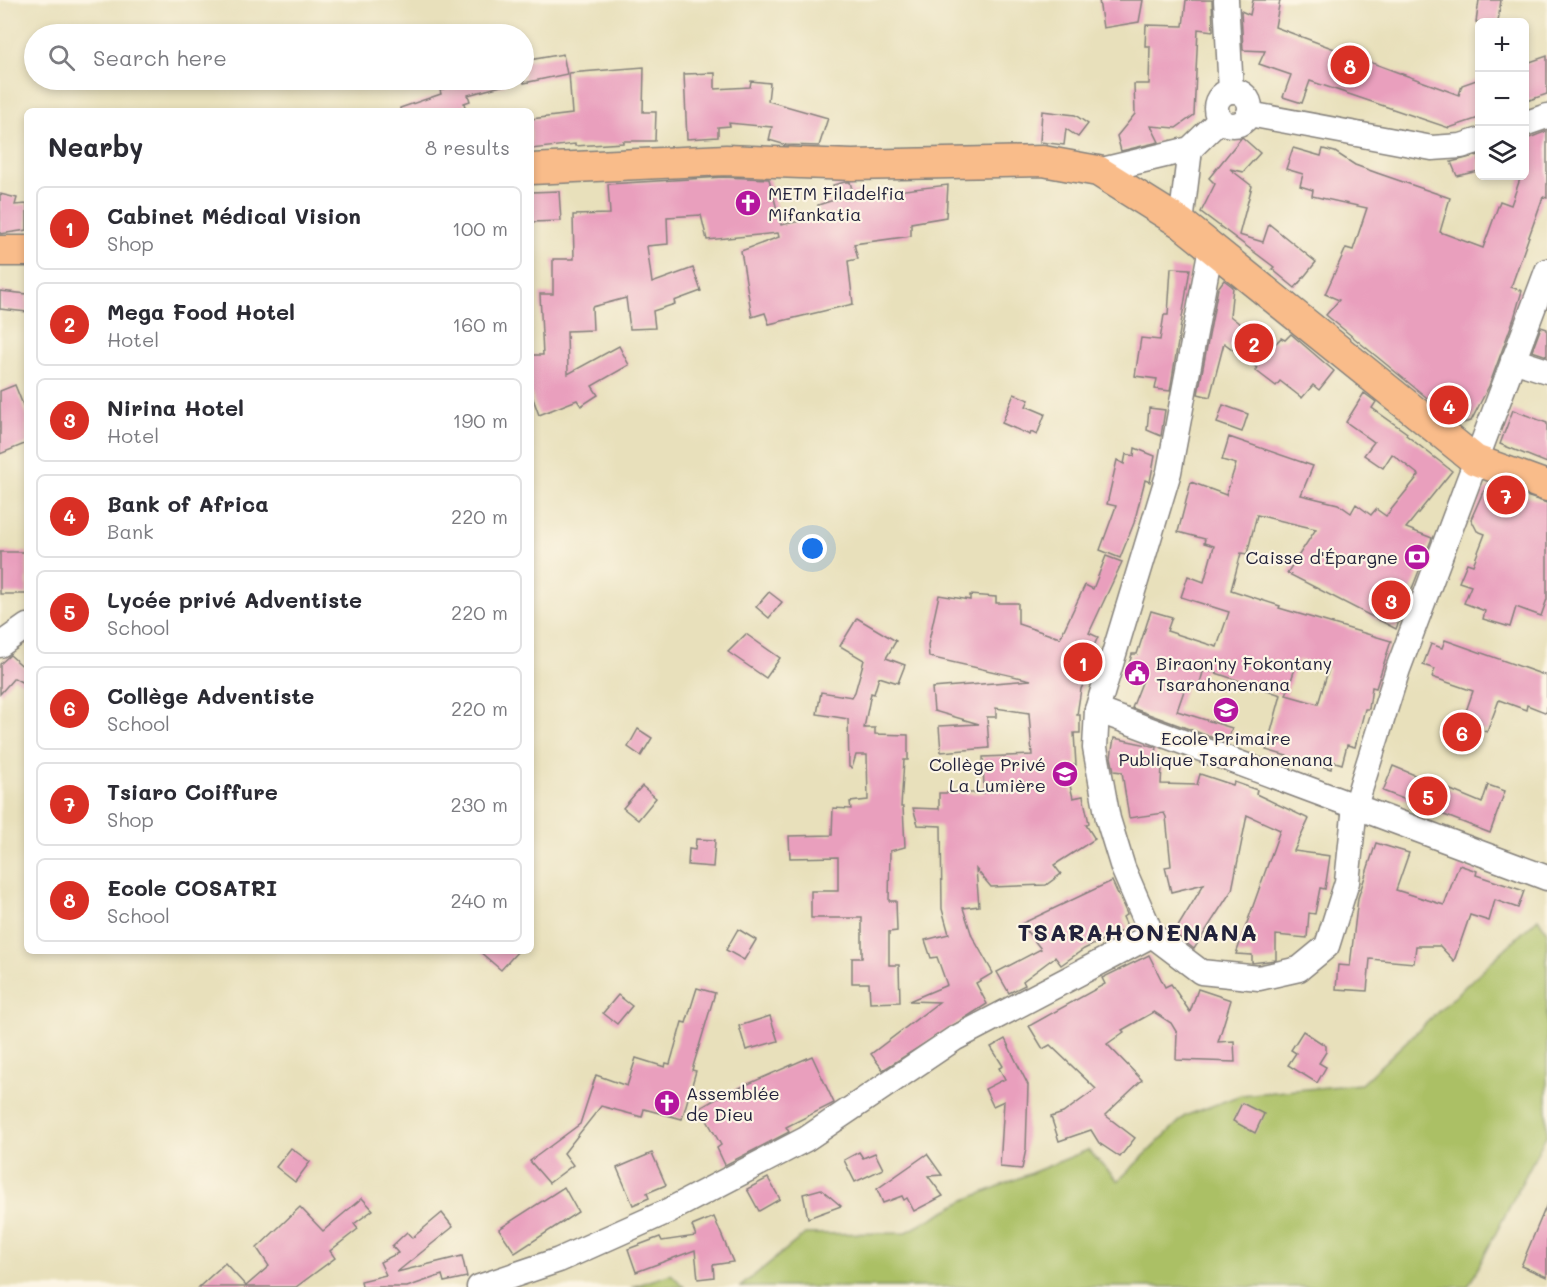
<!DOCTYPE html>
<meta charset="utf-8">
<style>
body{margin:0;font-family:Mali,sans-serif;background:#f2f2f3;color:#2b2b33}
.controls{position:absolute;right:18px;top:18px;display:grid;overflow:hidden;border-radius:9px;box-shadow:0 3px 9px #0003}
.controls button{width:54px;height:54px;display:grid;place-items:center;padding:0;border:0;border-bottom:2px solid #e1e1e2;background:#fff;color:#2b2b33;font:30px sans-serif}
.you{position:absolute;left:813px;top:549px;width:21px;height:21px;margin:-15px;border:4px solid #fff;border-radius:50%;background:#1a73e8;box-shadow:0 0 0 9px #1a73e833}
.badge{display:grid;place-items:center;width:39px;height:39px;border-radius:50%;background:#d93025;color:#fff;font-size:20px;font-weight:700}
.pin{position:absolute;translate:-50% -50%;border:3px solid #fff;box-shadow:0 2px 6px #0006}
.list{margin:0;padding:0;list-style:none}
h2{display:flex;justify-content:space-between;align-items:center;height:78px;margin:0;padding:0 24px;font-size:26px}
h2 small{font-size:20px;font-weight:400;color:#7c7c81}
.list li{display:grid;grid-template-columns:39px 1fr auto;gap:18px;align-items:center;box-sizing:border-box;height:84px;margin:0 12px 12px;padding:0 12px;border:2px solid #e1e1e2;border-radius:9px}
.list b{display:block;font-size:22px;white-space:nowrap}
.list p{margin:0;font-size:20px;white-space:nowrap;color:#7c7c81}
.list em{font-size:20px;font-style:normal;color:#7c7c81}
.icon{flex:none;width:33px;height:33px;fill:none;stroke:currentColor;stroke-width:2;stroke-linecap:round;stroke-linejoin:round}
.map{position:relative;flex:none;width:1547px;height:1287px;overflow:hidden}
.search{position:absolute;background:#fff;box-shadow:0 3px 9px #0003;left:24px;top:24px;width:510px;height:66px;display:flex;align-items:center;gap:15px;box-sizing:border-box;padding:0 21px;border-radius:33px;color:#7c7c81;font-size:22px}
.panel{position:absolute;background:#fff;box-shadow:0 3px 9px #0003;left:24px;top:108px;width:510px;height:846px;border-radius:9px}
.map>svg:first-child{display:block}
</style>
<div class="map">
<svg width="1547" height="1287" viewBox="0 0 1547 1287">
<rect width="100%" height="100%" fill="#fcf5e5"/>
<filter id="ink" filterUnits="userSpaceOnUse"><feTurbulence type="fractalNoise" baseFrequency=".0167" numOctaves="2"/><feDisplacementMap in="SourceGraphic" scale="12" xChannelSelector="R" yChannelSelector="G"/><feConvolveMatrix kernelMatrix="1 2 1 2 8 2 1 2 1" color-interpolation-filters="sRGB"/></filter>
<filter id="wash" filterUnits="userSpaceOnUse"><feTurbulence type="fractalNoise" baseFrequency=".008" numOctaves="4" result="noise"/><feDisplacementMap in="SourceGraphic" scale="24" xChannelSelector="R" yChannelSelector="G"/><feGaussianBlur stdDeviation="1.35" result="paint"/><feColorMatrix in="noise" values="0 0 0 0 0 0 0 0 0 0 0 0 0 0 0 0 0 1.4 0 .05"/><feComposite in="paint" operator="in"/></filter>
<g filter="url(#wash)">
<rect width="100%" height="100%" fill="#e8e0bb"/>
<g fill="#abc065" stroke="#667150" stroke-width="1.5">
<polygon points="1538,918 1547,932 1547,1134 1468,1287 740,1287 805,1234 905,1233 965,1200 1088,1150 1118,1181 1185,1116 1241,1095 1361,1084"/>
<polygon points="671,1274 684,1287 632,1287"/>
</g>
<g id="blocks">
<g fill="#e99fbd" fill-rule="evenodd">
<polygon points="1099,0 1143,0 1139,22 1103,28"/>
<polygon points="1186,0 1212,0 1213,31 1198,29 1194,115 1176,128 1151,126 1159,142 1121,151 1117,136 1135,114 1134,84 1149,84 1150,46 1145,46 1146,25 1183,26"/>
<polygon points="1253,0 1280,0 1275,27 1459,95 1462,85 1479,79 1479,118 1449,128 1310,81 1302,103 1283,97 1291,75 1259,64 1265,51 1243,50 1241,11 1250,15"/>
<polygon points="1479,0 1501,0 1498,22 1476,22"/>
<polygon points="563,54 567,74 524,83 524,61"/>
<polygon points="1547,56 1547,94 1524,102 1524,64"/>
<polygon points="644,67 643,112 656,112 655,141 623,141 623,143 575,146 575,144 531,149 531,119 572,114 569,73"/>
<polygon points="715,73 715,89 750,87 751,81 770,83 768,101 828,118 819,146 786,145 769,140 772,127 729,123 730,126 718,127 718,137 687,139 684,74"/>
<polygon points="446,80 504,80 505,85 468,95 470,101 464,103 466,111 400,111 400,108 441,94 440,90 449,87"/>
<polygon points="1042,111 1075,115 1088,124 1078,137 1066,129 1064,145 1040,142"/>
<polygon points="1547,131 1547,198 1543,197 1511,287 1522,291 1514,318 1489,386 1471,421 1459,424 1326,315 1339,300 1325,294 1346,248 1353,250 1367,208 1312,196 1313,190 1300,186 1303,174 1286,169 1293,148 1321,156 1323,149 1335,152 1355,165 1377,173 1450,198 1440,232 1483,248 1500,201 1511,205 1521,176 1524,176 1524,140"/>
<polygon points="1242,137 1260,153 1243,172 1230,169 1252,186 1239,235 1263,242 1269,224 1316,262 1295,288 1272,269 1274,267 1201,212 1215,184 1209,178"/>
<polygon points="1479,155 1479,171 1457,176 1451,162"/>
<polygon points="723,177 769,179 781,225 821,217 818,205 837,199 833,185 845,182 850,182 853,193 860,191 861,195 948,185 946,217 911,223 911,236 854,244 858,259 848,261 853,304 769,324 765,313 752,317 741,251 779,237 778,233 707,240 701,215 667,217 668,244 647,246 652,283 693,268 701,291 674,301 675,304 653,311 655,328 630,329 626,298 592,307 593,330 567,331 568,374 619,346 629,365 592,386 598,395 581,406 577,400 539,415 531,393 531,355 543,355 540,294 553,294 553,259 574,259 573,215 610,214 608,184"/>
<polygon points="559,191 561,221 531,222 531,192"/>
<polygon points="0,194 17,198 15,205 27,204 27,230 0,234"/>
<polygon points="1171,268 1190,269 1170,391 1155,389 1157,379 1135,376 1141,338 1160,340 1164,315 1168,315"/>
<polygon points="1224,280 1233,287 1230,316 1259,339 1264,333 1276,343 1281,338 1285,340 1291,334 1334,371 1319,390 1313,385 1302,398 1280,381 1276,386 1255,370 1257,368 1224,343 1210,397 1198,394 1218,288"/>
<polygon points="0,291 27,294 27,312 0,309"/>
<polygon points="1541,327 1547,329 1547,356 1532,351"/>
<polygon points="15,385 27,415 27,443 0,454 0,391"/>
<path d="M1364,393l12,9 -4,6 35,25 -1,2 46,36 -46,57 26,10 -36,91 -109,-56 29,-44 -59,-14 -10,39 -6,-1 -10,37 49,16 -1,2 112,33 -15,47 -4,-1 -3,22h-4l-10,38 -8,-2 -5,19 -10,-3 -1,8 -65,-19 15,-55 -77,-26 -5,17 -12,-4 -10,29 55,17 -5,15 -95,-35 11,-28 -17,-5 6,-21h5l14,-43 21,6 -5,14 50,16 12,-35 -48,-15 7,-21 16,6 10,-36 -10,-3 1,-4 -27,-7 13,-50 35,13 10,-31 -14,-4 7,-23 84,29 -12,29 37,9 13,9 5,-9 15,11 5,-6 10,7 33,-41 -27,-21 -9,14 -19,-13 10,-13 -28,-20zM1298,660l31,8 -11,36 -32,-9z"/>
<polygon points="1014,394 1029,400 1026,406 1045,414 1037,435 1031,432 1030,435 1002,423"/>
<polygon points="1223,405 1248,414 1242,432 1217,423"/>
<polygon points="1149,408 1165,410 1161,436 1147,430"/>
<polygon points="1513,410 1547,423 1547,463 1500,444"/>
<polygon points="1135,448 1155,456 1150,482 1145,480 1134,523 1120,558 1100,550 1116,506 1107,504 1117,460 1124,464 1126,454 1134,456"/>
<polygon points="1493,485 1547,503 1547,599 1541,616 1516,607 1510,627 1483,619 1485,611 1464,603 1471,586 1459,582 1467,563 1473,565 1485,534 1477,531 1471,519 1483,492"/>
<rect x="0" y="552" width="27" height="42"/>
<polygon points="1106,556 1122,562 1089,633 1098,637 1090,654 1097,657 1081,689 1077,715 1080,715 1080,733 1074,733 1076,765 1065,764 1073,798 1083,796 1089,823 1086,825 1095,839 1054,865 1061,874 1046,885 991,887 976,869 979,906 963,908 972,936 993,973 976,983 987,1004 883,1070 871,1054 939,1002 909,1001 947,985 937,957 931,958 925,940 949,934 942,909 941,826 918,825 913,808 939,809 939,793 984,793 983,757 1032,755 1029,713 996,708 996,717 987,717 989,748 941,752 939,726 979,724 934,711 932,688 1031,680 929,657 928,645 939,595 970,600 970,595 996,597 996,603 1018,603 1018,624 1060,638 1085,585 1093,589"/>
<polygon points="769,592 782,602 769,618 756,607"/>
<polygon points="857,618 896,641 886,658 905,665 898,683 879,677 874,694 871,693 864,728 875,728 875,734 908,735 908,760 904,760 901,807 903,807 905,847 890,851 889,901 896,901 897,931 889,932 889,965 899,965 900,1002 870,1003 869,983 852,983 852,958 862,958 862,918 811,918 811,891 838,891 838,857 790,858 789,836 832,835 833,808 851,809 850,802 868,800 867,755 856,755 852,768 849,767 848,719 817,714 821,692 852,697 855,692 864,660 840,646"/>
<polygon points="746,634 780,658 766,678 728,652"/>
<polygon points="1445,640 1547,676 1547,713 1527,705 1526,710 1499,700 1487,732 1462,723 1473,691 1432,677 1435,669 1423,665 1431,644 1442,648"/>
<polygon points="10,655 27,670 27,685 14,678 0,694 0,664"/>
<polygon points="638,729 652,738 641,756 628,747"/>
<polygon points="1114,738 1157,747 1154,765 1162,766 1161,784 1197,785 1200,774 1233,785 1234,782 1257,790 1256,794 1309,819 1294,851 1330,856 1325,889 1320,888 1315,914 1309,913 1307,938 1276,935 1276,960 1252,963 1252,955 1236,954 1280,830 1247,815 1232,890 1194,949 1174,933 1204,884 1171,892 1165,867 1171,866 1166,817 1164,813 1129,818 1122,772 1114,771 1111,757"/>
<polygon points="1393,766 1482,803 1488,785 1505,791 1490,833 1383,791"/>
<polygon points="642,786 656,798 638,820 623,808"/>
<polygon points="696,839 715,840 713,867 688,865 689,849 695,850"/>
<polygon points="1376,843 1409,853 1396,890 1444,905 1459,865 1477,871 1476,875 1524,891 1518,908 1495,900 1489,921 1470,915 1454,961 1440,946 1416,946 1414,963 1370,959 1367,991 1336,989 1338,965 1350,966 1358,898"/>
<polygon points="1112,881 1127,914 1123,917 1128,928 1084,949 1061,965 1055,957 1023,981 1025,985 1009,993 997,972 1041,949 1021,924"/>
<polygon points="738,929 756,940 744,960 726,950"/>
<polygon points="479,951 518,951 501,970"/>
<polygon points="1149,955 1165,987 1171,984 1190,1012 1198,989 1231,1000 1218,1042 1234,1041 1235,1062 1176,1060 1177,1033 1171,1023 1154,1012 1122,1030 1124,1032 1107,1044 1142,1080 1105,1115 1135,1138 1120,1157 1099,1143 1091,1130 1059,1141 1051,1117 1063,1113 1096,1089 1050,1045 1043,1049 1029,1026 1105,984 1102,978"/>
<polygon points="697,988 715,993 692,1070 696,1071 682,1119 644,1109 642,1117 601,1106 564,1153 573,1165 549,1183 530,1161 580,1124 596,1075 627,1086 636,1058 665,1067 666,1063 670,1064 682,1022 686,1023"/>
<polygon points="618,995 632,1006 617,1024 603,1013"/>
<polygon points="770,1016 778,1041 746,1050 739,1026"/>
<polygon points="1303,1031 1326,1046 1326,1052 1319,1063 1326,1067 1317,1083 1288,1065 1296,1053 1291,1050"/>
<polygon points="1005,1039 1028,1085 1026,1149 1022,1169 1000,1167 1004,1101 993,1106 985,1089 1005,1079 999,1068 1003,1066 991,1047"/>
<polygon points="812,1056 834,1103 786,1127 789,1132 725,1165 717,1148 721,1145 700,1108 723,1095"/>
<polygon points="1242,1103 1264,1114 1255,1133 1233,1121"/>
<polygon points="291,1148 310,1162 295,1182 276,1167"/>
<polygon points="859,1152 863,1158 875,1153 883,1169 855,1182 844,1160"/>
<polygon points="652,1153 666,1185 647,1193 649,1198 633,1205 617,1168"/>
<polygon points="927,1154 942,1175 928,1176 943,1196 914,1211 907,1198 904,1200 902,1196 883,1203 877,1189"/>
<polygon points="768,1178 780,1199 759,1211 747,1189"/>
<polygon points="564,1187 578,1212 515,1253 499,1229"/>
<polygon points="821,1189 841,1206 808,1218 803,1194"/>
<polygon points="362,1198 373,1210 354,1224 358,1229 330,1251 335,1258 296,1287 199,1287 225,1263 246,1286 269,1266 257,1248 300,1207 323,1231"/>
<polygon points="1547,1204 1547,1277 1521,1266"/>
<polygon points="442,1213 453,1227 397,1272 462,1256 467,1277 444,1282 442,1275 407,1287 362,1287 361,1281 386,1275 380,1262 398,1253 392,1246 407,1232 412,1238"/>
<polygon points="714,1217 733,1262 713,1265 714,1277 698,1279 695,1250 636,1272 628,1249 660,1237 662,1241 696,1236 692,1226"/>
</g>
</g>
</g>
<g filter="url(#ink)">
<use href="#blocks" fill-opacity="0" stroke="#85817b" stroke-width="1.5"/>
<g fill="none" stroke-linecap="round" stroke-linejoin="round">
<defs>
<g id="minor">
<polyline points="1226,0 1231,91"/>
<circle cx="1233" cy="108" r="17"/>
<polyline points="1249,114 1432,148 1461,146 1480,140"/>
<polyline points="1524,124 1547,116"/>
<polyline points="1098,171 1190,149 1220,120"/>
<polyline points="1181,223 1190,149"/>
<polyline points="1211,247 1169,472 1097,710 1547,878"/>
<polyline points="1513,360 1547,371"/>
<polyline points="0,645 27,626"/>
<polyline points="1097,710 1095,748 1108,819 1123,868 1152,935 1201,972 1259,978 1299,969 1327,946 1347,882 1355,806 1398,669 1547,271"/>
<polyline points="479,1287 559,1260 666,1212 806,1139 954,1039 1152,935"/>
</g>
<g id="major">
<polyline points="531,169 726,160 852,165 1043,161 1098,171 1181,223 1475,460 1547,486"/>
<polyline points="0,251 27,251"/>
</g>
</defs>
<use href="#minor" stroke="#85817b" stroke-width="27"/>
<use href="#major" stroke="#85817b" stroke-width="33"/>
<use href="#minor" stroke="#fff" stroke-width="24"/>
<use href="#major" stroke="#f9bc8a" stroke-width="30"/>
</g>
</g>
<defs>
<symbol id="church-disc" viewBox="-11 -11 22 22"><circle r="9.5" fill="#b5179e" stroke="#fcf5e5"/><path d="M-1.2-6h2.4v3.5h3.3v2.4h-3.3V6h-2.4V-.1h-3.3v-2.4h3.3Z" fill="#fff"/></symbol>
<symbol id="bank-disc" viewBox="-11 -11 22 22"><circle r="9.5" fill="#b5179e" stroke="#fcf5e5"/><path d="M-6-4H6V4H-6ZM0-2.3a2.3 2.3 0 1 0 0 4.6a2.3 2.3 0 1 0 0-4.6Z" fill="#fff"/></symbol>
<symbol id="civic-disc" viewBox="-11 -11 22 22"><circle r="9.5" fill="#b5179e" stroke="#fcf5e5"/><path d="M-.6-6.5H3V-4.5H.6V-3L4-1V1h2V6H-6V1h2V-1L-.6-3ZM-1.2 2.5V6h2.4V2.5Z" fill="#fff"/></symbol>
<symbol id="school-disc" viewBox="-11 -11 22 22"><circle r="9.5" fill="#b5179e" stroke="#fcf5e5"/><path d="M0-5L7-2L0 1L-7-2ZM-4 1L0 2.5L4 1V4Q0 6-4 4Z" fill="#fff"/></symbol>
</defs>
<g fill-rule="evenodd">
<use href="#church-disc" x="733" y="188" width="30" height="30"/>
<use href="#bank-disc" x="1402" y="542" width="30" height="30"/>
<use href="#civic-disc" x="1122" y="658" width="30" height="30"/>
<use href="#school-disc" x="1211" y="695" width="30" height="30"/>
<use href="#school-disc" x="1050" y="759" width="30" height="30"/>
<use href="#church-disc" x="652" y="1088" width="30" height="30"/>
</g>
<g text-anchor="middle" dominant-baseline="central" stroke-width="4.5" stroke-linejoin="round" paint-order="stroke">
<g font-size="18" fill="#22223b" stroke="#fcf5e5" text-anchor="start">
<text x="768" y="193">METM Filadelfia<tspan x="768" dy="21">Mifankatia</tspan></text>
<text x="1398" y="557" text-anchor="end">Caisse d'Épargne</text>
<text x="1156" y="663">Biraon'ny Fokontany<tspan x="1156" dy="21">Tsarahonenana</tspan></text>
<text x="1226" y="738" text-anchor="middle">Ecole Primaire<tspan x="1226" dy="21">Publique Tsarahonenana</tspan></text>
<text x="1046" y="764" text-anchor="end">Collège Privé<tspan x="1046" dy="21">La Lumière</tspan></text>
<text x="686" y="1093">Assemblée<tspan x="686" dy="21">de Dieu</tspan></text>
</g>
<g font-size="24" font-weight="bold" letter-spacing="1.5" fill="#22223b" stroke="#fcf5e5">
<text x="1138" y="931">TSARAHONENANA</text>
</g>
</g>
</svg>
<div class="controls">
<button>+</button>
<button>−</button>
<button><svg class="icon" aria-label="layers" viewBox="0 0 24 24"><path d="M12 4l9 5-9 5-9-5zM3 14l9 5 9-5"/></svg></button>
</div>
<div class="you"></div>
<div class="pin badge" style="left:1083px;top:662px">1</div>
<div class="pin badge" style="left:1254px;top:343px">2</div>
<div class="pin badge" style="left:1391px;top:600px">3</div>
<div class="pin badge" style="left:1449px;top:405px">4</div>
<div class="pin badge" style="left:1428px;top:796px">5</div>
<div class="pin badge" style="left:1462px;top:732px">6</div>
<div class="pin badge" style="left:1506px;top:495px">7</div>
<div class="pin badge" style="left:1350px;top:65px">8</div>
<div class="search"><svg class="icon" aria-label="search" viewBox="0 0 24 24"><circle cx="10" cy="10" r="6"/><path d="M15 15l6 6"/></svg>Search here</div>
<section class="panel">
<h2>Nearby<small>8 results</small></h2>
<ul class="list">
<li><span class="badge">1</span><div><b>Cabinet Médical Vision</b><p>Shop</p></div><em>100 m</em></li>
<li><span class="badge">2</span><div><b>Mega Food Hotel</b><p>Hotel</p></div><em>160 m</em></li>
<li><span class="badge">3</span><div><b>Nirina Hotel</b><p>Hotel</p></div><em>190 m</em></li>
<li><span class="badge">4</span><div><b>Bank of Africa</b><p>Bank</p></div><em>220 m</em></li>
<li><span class="badge">5</span><div><b>Lycée privé Adventiste</b><p>School</p></div><em>220 m</em></li>
<li><span class="badge">6</span><div><b>Collège Adventiste</b><p>School</p></div><em>220 m</em></li>
<li><span class="badge">7</span><div><b>Tsiaro Coiffure</b><p>Shop</p></div><em>230 m</em></li>
<li><span class="badge">8</span><div><b>Ecole COSATRI</b><p>School</p></div><em>240 m</em></li>
</ul>
</section>
</div>
